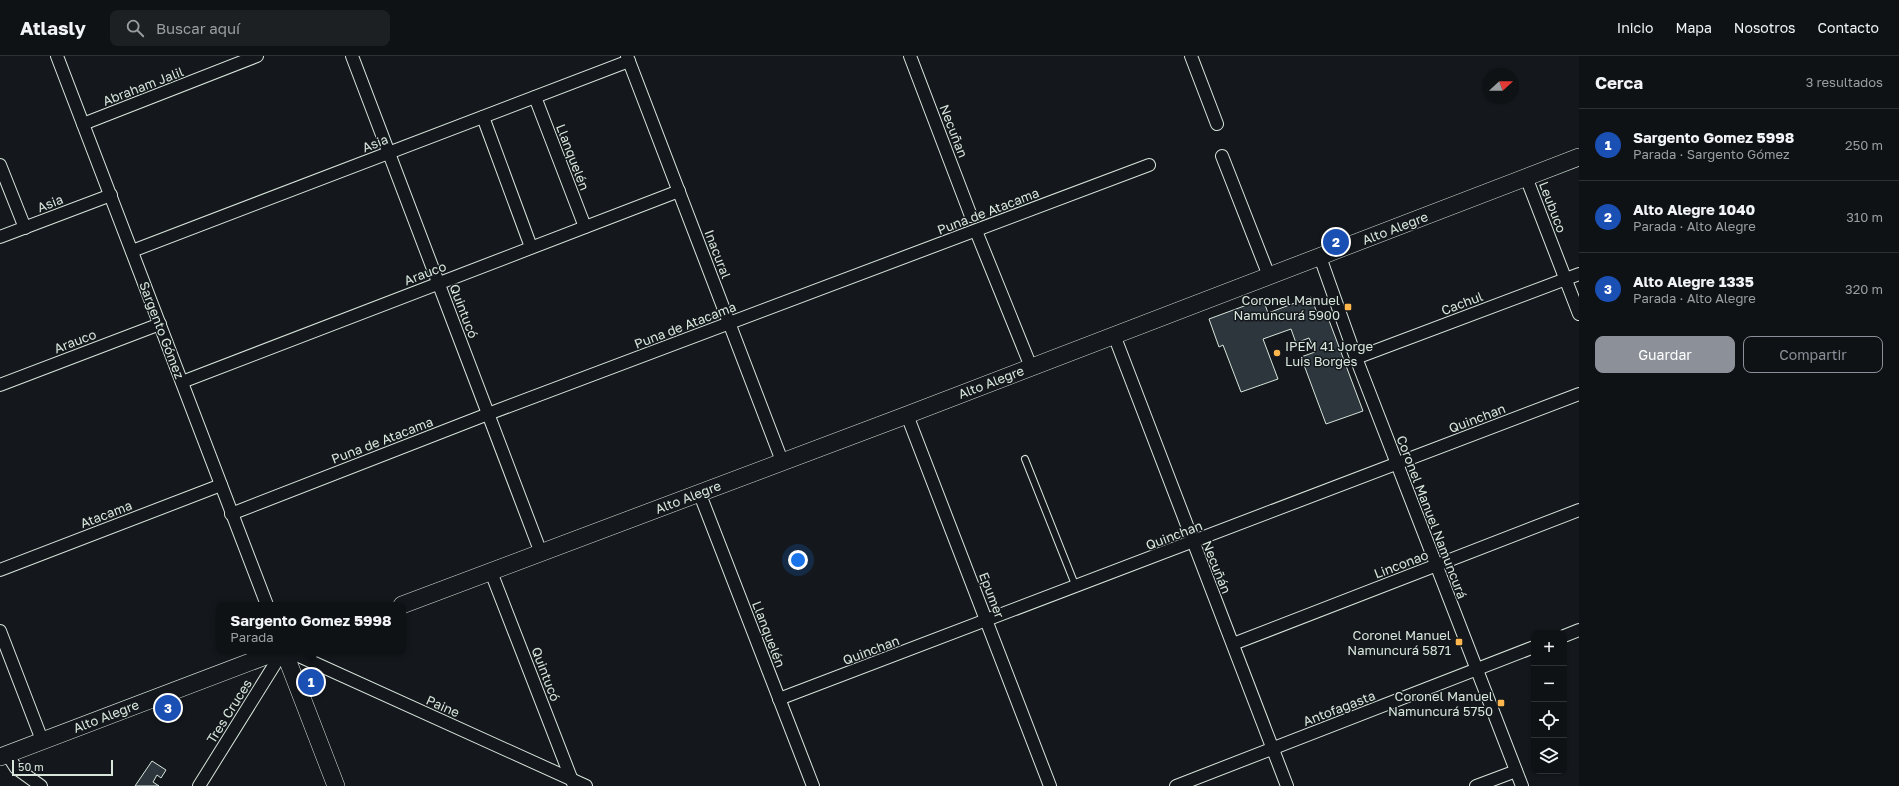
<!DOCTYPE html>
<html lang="es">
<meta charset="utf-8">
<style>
body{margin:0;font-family:"Golos Text",sans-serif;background:#1d2022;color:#f1f3f6}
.controls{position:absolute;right:12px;bottom:12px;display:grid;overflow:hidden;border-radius:8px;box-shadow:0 1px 3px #0004}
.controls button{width:36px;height:36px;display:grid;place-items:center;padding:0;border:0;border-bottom:1px solid #2f3234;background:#0f1215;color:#f1f3f6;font:20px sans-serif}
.compass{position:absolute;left:1483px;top:12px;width:36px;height:36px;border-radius:50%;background:#0f1215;box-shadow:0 1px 3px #0004;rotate:69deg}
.scale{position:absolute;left:12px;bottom:10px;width:101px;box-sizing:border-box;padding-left:4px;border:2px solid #d8e6dc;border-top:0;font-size:11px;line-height:14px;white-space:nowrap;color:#d8e6dc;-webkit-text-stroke:3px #14181c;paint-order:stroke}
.you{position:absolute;left:798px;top:504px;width:14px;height:14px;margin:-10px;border:3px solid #fff;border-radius:50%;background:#1a73e8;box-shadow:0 0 0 6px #1a73e833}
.badge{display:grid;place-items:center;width:26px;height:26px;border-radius:50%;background:#8c9099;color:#fff;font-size:13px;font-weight:700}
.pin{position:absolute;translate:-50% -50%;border:2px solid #fff;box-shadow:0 1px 4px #0006}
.popup{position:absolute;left:216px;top:546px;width:190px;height:52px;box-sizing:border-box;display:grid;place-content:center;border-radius:8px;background:#0f1215;filter:drop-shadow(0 1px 3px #0005);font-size:13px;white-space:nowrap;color:#9b9ea0}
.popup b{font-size:15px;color:#f1f3f6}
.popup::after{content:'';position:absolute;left:50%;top:100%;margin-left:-8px;border:8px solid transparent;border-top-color:#0f1215}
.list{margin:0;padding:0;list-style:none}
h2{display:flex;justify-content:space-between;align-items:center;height:52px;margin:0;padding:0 16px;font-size:17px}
h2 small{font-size:13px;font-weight:400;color:#9b9ea0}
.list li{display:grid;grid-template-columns:26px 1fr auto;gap:12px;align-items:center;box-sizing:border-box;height:72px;padding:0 16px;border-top:1px solid #2f3234}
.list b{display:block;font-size:15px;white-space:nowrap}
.list p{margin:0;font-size:13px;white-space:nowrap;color:#9b9ea0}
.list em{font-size:13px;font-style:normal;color:#9b9ea0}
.actions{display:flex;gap:8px;padding:12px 16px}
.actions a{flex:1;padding:9px 0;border:1px solid #8c9099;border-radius:8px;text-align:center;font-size:14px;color:#8c9099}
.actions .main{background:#8c9099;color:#fff}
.icon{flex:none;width:22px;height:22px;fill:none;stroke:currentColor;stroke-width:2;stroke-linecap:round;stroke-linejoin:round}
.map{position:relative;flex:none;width:1579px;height:730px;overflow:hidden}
header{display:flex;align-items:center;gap:24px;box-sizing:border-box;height:56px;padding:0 20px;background:#0f1215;border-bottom:1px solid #2f3234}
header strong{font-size:19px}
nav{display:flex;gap:22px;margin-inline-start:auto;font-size:14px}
.search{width:280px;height:36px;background:#1d2022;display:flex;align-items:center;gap:10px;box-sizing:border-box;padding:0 14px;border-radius:8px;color:#9b9ea0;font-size:15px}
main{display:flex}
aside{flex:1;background:#0f1215}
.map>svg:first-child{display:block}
</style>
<header>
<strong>Atlasly</strong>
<div class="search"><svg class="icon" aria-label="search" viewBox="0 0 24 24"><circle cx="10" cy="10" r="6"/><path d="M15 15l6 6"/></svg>Buscar aquí</div>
<nav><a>Inicio</a><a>Mapa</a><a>Nosotros</a><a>Contacto</a></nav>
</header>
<main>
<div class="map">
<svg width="1579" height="730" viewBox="0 0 1579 730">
<rect width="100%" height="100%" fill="#14181c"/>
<g fill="#2c363c" stroke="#d8e6dc">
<polygon points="1311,241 1319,262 1327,259 1363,355 1326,368 1301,301 1315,296 1309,282 1296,287 1291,273 1263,283 1278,323 1241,336 1223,289 1219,291 1209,263 1263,243 1268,257"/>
<polygon points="152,705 166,714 161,722 157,719 153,726 159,730 135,730"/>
</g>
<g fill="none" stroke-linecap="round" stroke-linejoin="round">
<defs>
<polyline id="service" points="1025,403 1076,531"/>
<g id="minor">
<polyline points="57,0 267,549"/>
<polyline points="352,0 541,497"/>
<polyline points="627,0 782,405"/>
<polyline points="910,0 971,160"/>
<polyline points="1191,0 1217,68"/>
<polyline points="535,41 585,171"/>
<polyline points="483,61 531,191"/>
<polyline points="83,68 257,0"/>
<polyline points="1222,100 1269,220"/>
<polyline points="0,109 25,172"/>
<polyline points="1526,121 1579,258"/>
<polyline points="976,175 1031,311"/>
<polyline points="0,181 111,139"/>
<polyline points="132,195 629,5"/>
<polyline points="1320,201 1356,302 1522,730"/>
<polyline points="1114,279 1287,730"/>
<polyline points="1356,302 1579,218"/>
<polyline points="182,326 679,135"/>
<polyline points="0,329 160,268"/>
<polyline points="907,359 1050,730"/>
<polyline points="699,436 813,730"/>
<polyline points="231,458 488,358 1149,109"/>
<polyline points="0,514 221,429"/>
<polyline points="491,516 573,727"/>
<polyline points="0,575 42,684"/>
<polyline points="1564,580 1579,574"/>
<polyline points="1233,588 1579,454"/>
<polyline points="288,595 586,730"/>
<polyline points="779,643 1579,338"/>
<polyline points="7,698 16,712 41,730"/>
<polyline points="199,730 283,595"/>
<polyline points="1176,730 1534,591"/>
<polyline points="1476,730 1516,715"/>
</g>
<g id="secondary">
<polyline points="402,549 907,359 1579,101"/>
<polyline points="284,595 336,730"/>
<polyline points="0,701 279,595"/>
</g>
</defs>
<use href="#service" stroke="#d8e6dc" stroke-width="8"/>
<use href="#minor" stroke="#d8e6dc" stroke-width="14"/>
<use href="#secondary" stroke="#d8e6dc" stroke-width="18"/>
<use href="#service" stroke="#14181c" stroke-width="6"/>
<use href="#minor" stroke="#14181c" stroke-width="12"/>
<use href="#secondary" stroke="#14181c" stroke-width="17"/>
</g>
<g fill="#ffb74d" stroke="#14181c" stroke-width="1.5">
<rect x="1344" y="247" width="8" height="8" rx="2"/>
<circle cx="1277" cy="297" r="4"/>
<rect x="1455" y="582" width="8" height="8" rx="2"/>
<rect x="1497" y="643" width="8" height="8" rx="2"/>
</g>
<g text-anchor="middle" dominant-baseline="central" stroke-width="3" stroke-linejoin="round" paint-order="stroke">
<g font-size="13" fill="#d8e6dc" stroke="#14181c">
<text transform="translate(143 30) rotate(-21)">Abraham Jalil</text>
<text transform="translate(954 75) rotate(69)">Necuñan</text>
<text transform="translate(375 87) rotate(-21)">Asia</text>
<text transform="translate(573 101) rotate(69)">Llanquelén</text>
<text transform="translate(50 147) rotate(-21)">Asia</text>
<text transform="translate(1553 151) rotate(69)">Leubuco</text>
<text transform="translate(988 155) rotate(-21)">Puna de Atacama</text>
<text transform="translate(1395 172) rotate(-21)">Alto Alegre</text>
<text transform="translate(718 198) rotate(69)">Inacural</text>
<text transform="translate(425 217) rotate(-21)">Arauco</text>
<text transform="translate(1462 247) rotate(-21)">Cachul</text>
<text transform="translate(464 255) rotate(69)">Quintucó</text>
<text transform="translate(685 269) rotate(-21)">Puna de Atacama</text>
<text transform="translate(162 274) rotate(69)">Sargento Gómez</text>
<text transform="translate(75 285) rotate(-21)">Arauco</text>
<text transform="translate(991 326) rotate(-21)">Alto Alegre</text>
<text transform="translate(1477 362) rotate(-21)">Quinchan</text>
<text transform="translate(382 384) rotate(-21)">Puna de Atacama</text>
<text transform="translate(688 441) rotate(-21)">Alto Alegre</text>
<text transform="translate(106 458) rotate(-21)">Atacama</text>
<text transform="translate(1432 461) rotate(69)">Coronel Manuel Namuncurá</text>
<text transform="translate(1174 479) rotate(-21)">Quinchan</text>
<text transform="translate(1401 508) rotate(-21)">Linconao</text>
<text transform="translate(1217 511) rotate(68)">Necuñán</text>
<text transform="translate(992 539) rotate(69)">Epumer</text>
<text transform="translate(769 578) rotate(69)">Llanquelén</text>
<text transform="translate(871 594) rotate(-21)">Quinchan</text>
<text transform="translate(546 618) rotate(69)">Quintucó</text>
<text transform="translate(443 650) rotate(24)">Paine</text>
<text transform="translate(1339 652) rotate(-21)">Antofagasta</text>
<text transform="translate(229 655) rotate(-58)">Tres Cruces</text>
<text transform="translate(106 660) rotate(-21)">Alto Alegre</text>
</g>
<g font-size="13" fill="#d8e6dc" stroke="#14181c" text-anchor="end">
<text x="1340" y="244">Coronel Manuel<tspan x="1340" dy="15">Namuncurá 5900</tspan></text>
<text x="1285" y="290" text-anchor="start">IPEM 41 Jorge<tspan x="1285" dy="15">Luis Borges</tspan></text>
<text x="1451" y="579">Coronel Manuel<tspan x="1451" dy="15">Namuncurá 5871</tspan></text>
<text x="1493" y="640">Coronel Manuel<tspan x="1493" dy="15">Namuncurá 5750</tspan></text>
</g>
</g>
</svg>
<div class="controls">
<button>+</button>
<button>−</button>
<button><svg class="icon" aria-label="locate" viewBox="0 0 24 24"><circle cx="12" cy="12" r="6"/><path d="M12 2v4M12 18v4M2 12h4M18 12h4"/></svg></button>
<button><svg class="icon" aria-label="layers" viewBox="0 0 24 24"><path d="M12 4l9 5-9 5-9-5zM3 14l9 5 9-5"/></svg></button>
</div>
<svg class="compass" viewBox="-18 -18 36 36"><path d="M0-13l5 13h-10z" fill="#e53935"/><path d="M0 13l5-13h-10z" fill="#9b9ea0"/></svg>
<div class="scale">50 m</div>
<div class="you"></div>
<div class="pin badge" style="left:311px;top:626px;background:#1a4fb4">1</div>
<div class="popup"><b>Sargento Gomez 5998</b>Parada</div>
<div class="pin badge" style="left:1336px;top:186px;background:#1a4fb4">2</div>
<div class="pin badge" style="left:168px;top:652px;background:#1a4fb4">3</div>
</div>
<aside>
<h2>Cerca<small>3 resultados</small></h2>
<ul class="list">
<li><span class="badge" style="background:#1a4fb4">1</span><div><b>Sargento Gomez 5998</b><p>Parada · Sargento Gómez</p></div><em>250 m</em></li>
<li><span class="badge" style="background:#1a4fb4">2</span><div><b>Alto Alegre 1040</b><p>Parada · Alto Alegre</p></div><em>310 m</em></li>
<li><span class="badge" style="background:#1a4fb4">3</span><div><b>Alto Alegre 1335</b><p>Parada · Alto Alegre</p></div><em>320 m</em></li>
</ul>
<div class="actions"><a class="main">Guardar</a><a>Compartir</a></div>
</aside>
</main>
